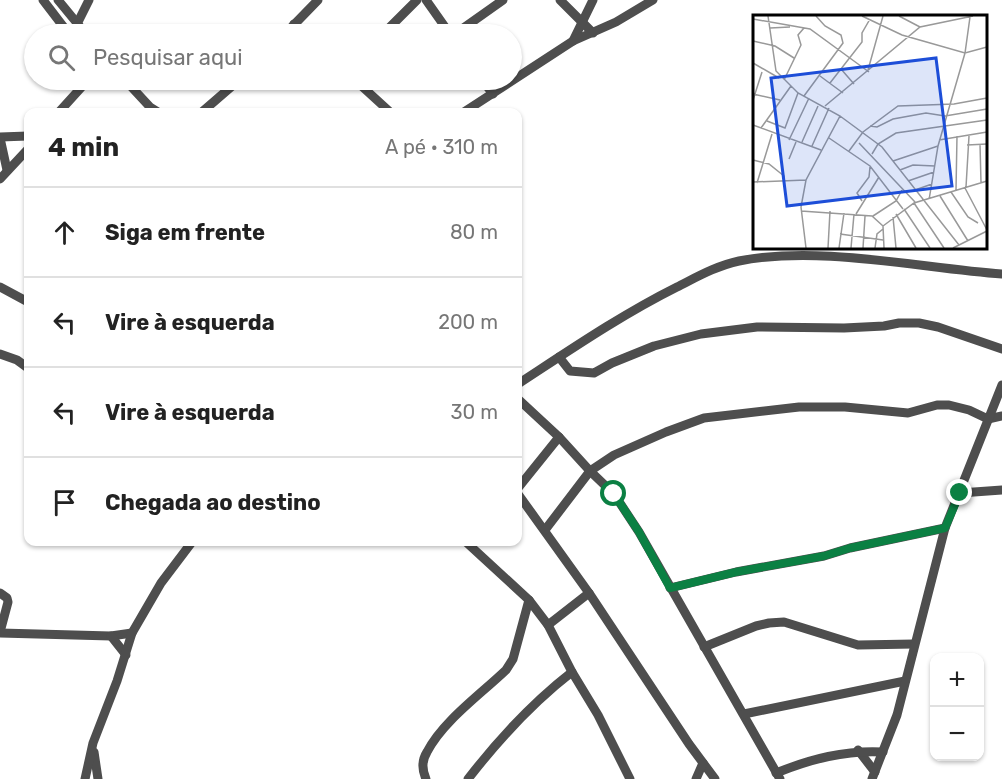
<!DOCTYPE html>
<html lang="pt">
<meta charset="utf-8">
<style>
body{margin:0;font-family:Rubik,sans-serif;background:#f2f2f2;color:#222}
.controls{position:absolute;right:18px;bottom:18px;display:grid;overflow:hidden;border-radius:12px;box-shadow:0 2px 4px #0004}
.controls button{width:54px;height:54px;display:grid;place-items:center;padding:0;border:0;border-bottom:2px solid #e0e0e0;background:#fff;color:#222;font:30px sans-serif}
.stop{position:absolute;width:18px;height:18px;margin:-14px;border:4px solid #0b8043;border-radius:50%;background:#fff}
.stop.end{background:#0b8043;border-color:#fff;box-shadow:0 2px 6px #0008}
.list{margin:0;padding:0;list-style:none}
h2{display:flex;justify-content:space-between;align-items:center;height:78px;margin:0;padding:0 24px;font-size:26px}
h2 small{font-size:20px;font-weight:400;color:#767676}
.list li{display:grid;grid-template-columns:39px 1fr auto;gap:18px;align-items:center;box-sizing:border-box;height:90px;padding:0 24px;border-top:2px solid #e0e0e0}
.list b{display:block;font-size:22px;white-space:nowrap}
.list em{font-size:20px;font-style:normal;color:#767676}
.icon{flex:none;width:33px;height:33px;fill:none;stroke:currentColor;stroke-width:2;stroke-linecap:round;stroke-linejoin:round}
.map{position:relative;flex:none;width:1002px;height:779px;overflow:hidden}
.search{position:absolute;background:#fff;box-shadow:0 2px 4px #0004;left:24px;top:24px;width:498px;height:66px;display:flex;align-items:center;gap:15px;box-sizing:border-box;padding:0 21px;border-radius:33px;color:#767676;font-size:22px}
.panel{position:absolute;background:#fff;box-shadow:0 2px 4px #0004;left:24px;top:108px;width:498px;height:438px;border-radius:12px}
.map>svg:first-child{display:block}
</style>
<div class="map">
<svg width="1002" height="779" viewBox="0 0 1002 779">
<rect width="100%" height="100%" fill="#fff"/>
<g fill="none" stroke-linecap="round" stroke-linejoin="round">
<g stroke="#4e4e4e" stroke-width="9">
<polyline points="43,0 69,34"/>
<polyline points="58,0 86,34"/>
<polyline points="426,0 450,34"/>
<polyline points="560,0 593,33"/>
<polyline points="77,24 89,0"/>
<polyline points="294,24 306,34"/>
<polyline points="285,34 318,0"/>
<polyline points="383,34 417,0"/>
<polyline points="455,34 503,0"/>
<polyline points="573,41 593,0"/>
<polyline points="125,80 150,107 158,112"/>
<polyline points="355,80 390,112"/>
<polyline points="482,80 493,94"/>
<polyline points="59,112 88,80"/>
<polyline points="202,112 239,80"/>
<polyline points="464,112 573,41 616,22 653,0"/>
<polyline points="0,137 28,136"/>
<polyline points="0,138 7,170"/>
<polyline points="0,179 28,149"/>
<polyline points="0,287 28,302"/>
<polyline points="0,354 17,360 28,368"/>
<polyline points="559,357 570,371 594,373 612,363 654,346 701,334 757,327 844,328 884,326 899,323 919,323 938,327 1002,349"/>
<path d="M518,384c52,-34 103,-69 159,-97 20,-10 39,-21 62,-26 80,-16 181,7 263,13"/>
<polyline points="518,399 559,437 590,471 614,494 639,532 780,779"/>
<polyline points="518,488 559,437"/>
<polyline points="960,493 1002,490"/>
<polyline points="518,494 589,593 689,744 715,779"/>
<polyline points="545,530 590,471 614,455 666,432 704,418 799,407 845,407 908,413 937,405 949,405 969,410 988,419 1002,416"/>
<polyline points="466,542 529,600 548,625 572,672 598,715 630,779"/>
<polyline points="670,588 736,572 824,556 850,548 945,528"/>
<polyline points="0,593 7,598 8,602 0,632"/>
<polyline points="548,625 589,593"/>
<polyline points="0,633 111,636 132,633"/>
<polyline points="111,636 126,655"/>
<polyline points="704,647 756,626 769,623 784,622 858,645 914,644"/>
<polyline points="744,714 905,681"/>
<polyline points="858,750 875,772"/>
<polyline points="94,752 98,779"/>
<path d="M776,773c35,-14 69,-23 107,-21"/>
<polyline points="85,779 93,743 117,681 132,633 161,583 192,542"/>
<path d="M426,779c-4,-9 -4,-19 1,-27 16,-31 54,-58 79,-82l7,-11 16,-59"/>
<path d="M468,779c31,-40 64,-76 104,-107"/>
<polyline points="696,779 703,763"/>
<polyline points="872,779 897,715 945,528 1002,385"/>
</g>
</g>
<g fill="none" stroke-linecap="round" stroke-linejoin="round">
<polyline stroke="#0b8043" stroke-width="8" points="614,494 639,532 670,588 736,572 824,556 850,548 945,528 960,493"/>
</g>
<g transform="translate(753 15)">
<rect width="234" height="234" fill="#fff"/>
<path fill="none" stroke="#999" stroke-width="1.5" d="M15,1l8,55 22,22 42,23 -34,64 -5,27 5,41M109,1l40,19 63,18 22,-6M146,1l21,11M0,4l57,10 59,43M17,13l20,-1M0,26l22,5 19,12M0,48l26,15M88,54l13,15M115,55l15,-54M67,61l23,17M31,65l17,-35 -3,-10 6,-7M77,68l32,-41v-9l8,-14M0,79l27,6M51,81l39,-53 -2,-8 -16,-9 -9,-10M0,85l9,-28M72,91l95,-79 53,-11M87,101l42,31 77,98M14,106l18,7 13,-35M0,110l68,25M117,111l7,1 16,-8 33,-6 19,3 42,-7M8,113l30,-42M76,123l41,28 33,43M36,125l20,-42M186,125l48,-8M49,127l16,-36M106,128l56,59M227,129l1,39M214,130l20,-1M59,131l17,-38M96,136l14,-19 35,-26 56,-2 33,-6M119,139l6,-10 18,-11 91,-13M36,144l7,-17M0,145l16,4 15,12v6M140,146l45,-15M147,155l13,-5 22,1M155,166l26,-9M0,167l53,-2M4,168l15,-49M213,172l3,-51M212,173l22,42M162,175l17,-6M203,175l1,-54M198,177l17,25 10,6M187,181l28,45M176,185l9,-54 27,-93 5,-36M109,186l-5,-8 12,-16 1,-10M161,188l30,45M151,194l26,39M48,196l71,5 11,10M103,199l23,-37M143,199l20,34M120,201l23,-15 6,-11M140,202l3,31M87,219l43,6M75,233l2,-37M86,233l5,-35M98,233l3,-34M110,233l2,-32M122,233l2,-14 6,-5M131,233l-1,-22 31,-23 73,-22M200,233l34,-17"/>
<path fill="#1d4ed8" fill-opacity="0.15" stroke="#1d4ed8" stroke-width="3" d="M183,43l16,128 -165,20 -16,-128z"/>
<rect width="234" height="234" fill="none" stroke="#000" stroke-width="3"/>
</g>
</svg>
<div class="controls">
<button>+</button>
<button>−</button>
</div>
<div class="stop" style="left:614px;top:494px"></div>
<div class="stop end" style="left:960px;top:493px"></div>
<div class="search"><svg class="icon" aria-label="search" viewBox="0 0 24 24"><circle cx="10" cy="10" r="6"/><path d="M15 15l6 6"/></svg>Pesquisar aqui</div>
<section class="panel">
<h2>4 min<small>A pé · 310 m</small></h2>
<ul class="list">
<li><svg class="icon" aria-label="ahead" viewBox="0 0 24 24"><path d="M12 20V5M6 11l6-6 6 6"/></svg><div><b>Siga em frente</b></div><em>80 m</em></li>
<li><svg class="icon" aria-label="left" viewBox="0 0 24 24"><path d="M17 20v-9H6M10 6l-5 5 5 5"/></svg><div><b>Vire à esquerda</b></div><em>200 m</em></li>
<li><svg class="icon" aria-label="left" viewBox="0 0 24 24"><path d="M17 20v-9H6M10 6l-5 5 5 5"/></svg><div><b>Vire à esquerda</b></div><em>30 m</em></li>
<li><svg class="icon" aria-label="arrive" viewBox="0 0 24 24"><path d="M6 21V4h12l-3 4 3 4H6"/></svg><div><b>Chegada ao destino</b></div></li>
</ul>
</section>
</div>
